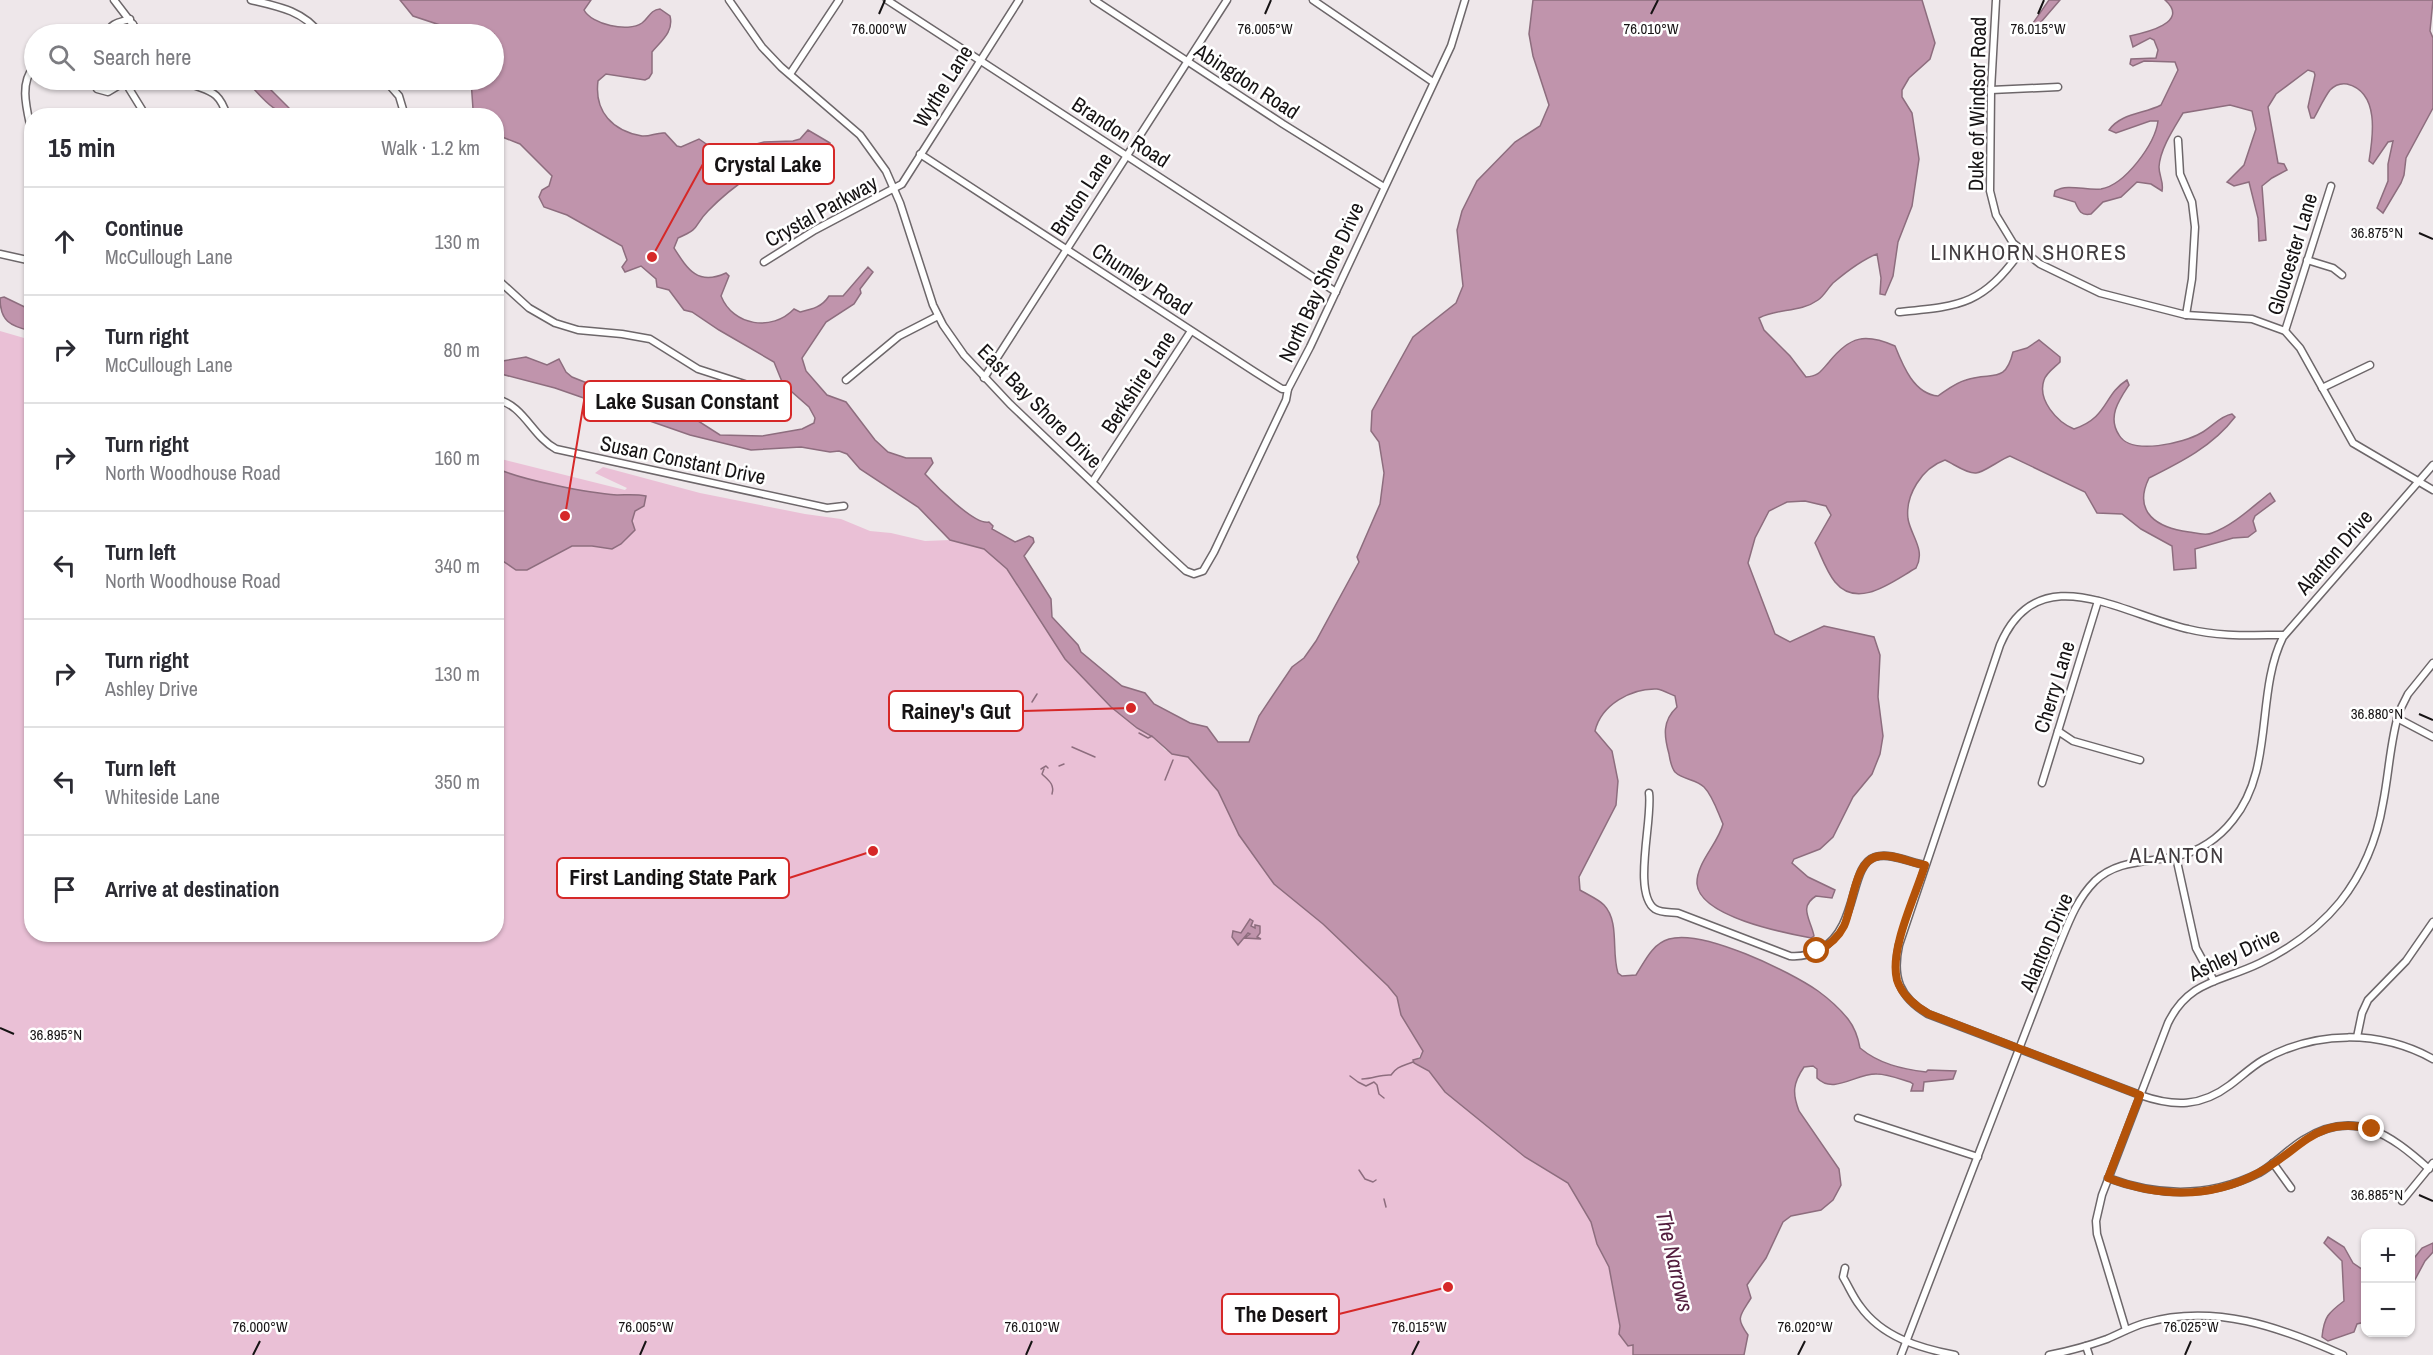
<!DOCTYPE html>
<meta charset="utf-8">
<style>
body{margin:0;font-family:"Archivo Narrow",sans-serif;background:#f2f2f3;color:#2b2b33}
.controls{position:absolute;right:18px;bottom:18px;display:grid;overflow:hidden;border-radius:12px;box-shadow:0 2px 4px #0004}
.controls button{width:54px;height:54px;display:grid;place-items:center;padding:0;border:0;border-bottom:2px solid #e1e1e2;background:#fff;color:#2b2b33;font:30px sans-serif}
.stop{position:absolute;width:18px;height:18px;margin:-14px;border:4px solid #b45309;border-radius:50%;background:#fff}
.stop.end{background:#b45309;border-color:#fff;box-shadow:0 2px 6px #0008}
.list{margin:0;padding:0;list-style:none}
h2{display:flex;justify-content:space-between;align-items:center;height:78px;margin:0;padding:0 24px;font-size:26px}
h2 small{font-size:20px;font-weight:400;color:#7c7c81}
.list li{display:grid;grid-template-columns:39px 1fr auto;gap:18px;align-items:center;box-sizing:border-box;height:108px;padding:0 24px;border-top:2px solid #e1e1e2}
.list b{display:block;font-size:22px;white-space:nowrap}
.list p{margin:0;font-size:20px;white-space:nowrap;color:#7c7c81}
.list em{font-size:20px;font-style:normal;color:#7c7c81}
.icon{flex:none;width:33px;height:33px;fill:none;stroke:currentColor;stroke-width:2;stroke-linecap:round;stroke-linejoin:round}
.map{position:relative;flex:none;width:2433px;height:1355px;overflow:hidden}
.search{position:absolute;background:#fff;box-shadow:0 2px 4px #0004;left:24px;top:24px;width:480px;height:66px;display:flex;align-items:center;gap:15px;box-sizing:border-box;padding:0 21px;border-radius:33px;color:#7c7c81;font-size:22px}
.panel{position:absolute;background:#fff;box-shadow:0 2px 4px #0004;left:24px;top:108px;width:480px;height:834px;border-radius:24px}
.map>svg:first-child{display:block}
</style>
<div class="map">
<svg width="2433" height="1355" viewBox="0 0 2433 1355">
<rect width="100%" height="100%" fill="#eee7ea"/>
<polygon fill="#eac0d6" points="0,331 31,340 32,934 496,934 497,458 625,490 627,488 595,473 603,467 700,493 805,514 841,519 870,531 891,533 925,541 950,540 984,549 1007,569 1065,659 1111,707 1137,728 1153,737 1165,750 1188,757 1199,769 1218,791 1239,835 1275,884 1323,924 1388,986 1397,997 1401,1015 1423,1051 1414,1063 1429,1071 1445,1092 1525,1157 1568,1183 1591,1222 1597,1244 1609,1267 1620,1326 1619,1334 1634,1344 1633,1355 0,1355"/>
<g fill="#c094ac" stroke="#8d6d7e" stroke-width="1.5">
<path d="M400,0h191l-7,10c7,14 44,23 58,13 7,-5 8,-13 18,-14l10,7c4,16 -9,25 -18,36v21l-3,5 -4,2 -39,-6 -8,7c-4,31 15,50 44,55 8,1 15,-4 23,-3l12,13 4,1 18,-8 16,11 14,1 35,-9 29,-1 7,-2 8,-9 22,13 -1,6c-7,0 -16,-2 -23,0 -33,8 -75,38 -98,62 -15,15 -6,17 -30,27l-4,10c14,22 24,38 52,25l3,3 -8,20c12,30 51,36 73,13l6,3c13,-3 22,-5 29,-16h14l25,-29 5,5 -13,17 1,4 -7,11 -28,18 -24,36 4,13 21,24 19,7 29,38 13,12 18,6h25l2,5 -8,11c10,11 50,52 64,48l4,4 -1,3 23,13 14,-6 4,2 1,4 -10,14 27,43 1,18 26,28 3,7 41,34 23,7 9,11 36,19 17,4 11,15h31l10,-26 33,-49 12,-9 12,-17 43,-79 -2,-5 23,-53 4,-31 -5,-31 -8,-11 1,-20 41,-74 43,-34 7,-17 -6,-56 5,-19 15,-30 38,-39 25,-16 9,-21 -16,-49 -4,-22 4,-34h389l13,43 -5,16 -21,19 -7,12v7l10,16 7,46 -7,47 -14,36 -5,34 -8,19 -5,-1 1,-16 -4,-24c-16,6 -31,18 -44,29 -5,5 -9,13 -15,17 -18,13 -41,8 -59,18l5,12 26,26 16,21c13,-1 15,-6 23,-15 21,-26 36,-29 66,-16 8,20 19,48 43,50 9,-6 17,-13 28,-16 26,-9 39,5 47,-28l14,-4 12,-8 21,17v5c-5,5 -14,11 -16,18 -7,20 13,42 30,49 35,-12 29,-34 53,-49l2,5c-10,15 -22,32 -10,50 12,21 65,8 82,-2 11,-6 19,-17 31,-19l3,3c-22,29 -54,45 -86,61 -17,35 9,50 40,54 7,1 17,4 23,1 22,-8 40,-26 58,-40l5,8 -20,15 -2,5 3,10 -8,6 -15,1 -38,11 1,19 -22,2 -2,-24 -31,-17 -19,-15 -25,-1 -12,-21 -75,-36c-9,3 -27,17 -34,17 -9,1 -22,-9 -31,-13 -23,8 -40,35 -37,59 3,17 18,31 8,49 -23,13 -58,42 -81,14 -9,-11 -14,-27 -20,-39l16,-28 -5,-9 -21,-5 -18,1 -18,9 -14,27 -7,25 27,71 15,8 34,-16 50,11 6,18 -2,42 5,39 -3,18 -8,20 -19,23 -20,40 -13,12 -26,10 -2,4 16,14 27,13 -3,8 -16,-2c-18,11 -5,24 -2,40l-3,2c-26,-5 -111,-21 -114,-54 -1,-21 21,-40 26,-60 -5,-11 -10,-28 -19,-37 -8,-8 -21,-7 -29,-15 -4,-5 -5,-12 -6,-18 -5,-18 -7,-33 8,-47l-2,-11c-5,-2 -12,-6 -18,-7 -26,-1 -56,16 -62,42l17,20 6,30 -2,24 -37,72 1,13c8,5 18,9 24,15 16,17 7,47 14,68l4,3 14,-1c9,-14 16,-31 33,-36 34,-10 120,32 149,52 11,8 22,18 30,28 7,9 10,18 12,29 19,16 42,21 66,24l2,-2 28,1 -3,8 -29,3 -1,9h-12l2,-7 -3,-2c-10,-3 -23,-8 -33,-8 -21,-1 -43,21 -60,4v-9l-4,-3 -9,1c-11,16 -12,26 -5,44l40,58 2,16 -8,15 -12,10 -30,6 -8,6 -17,36 -19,27 4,13c-11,18 -16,19 -3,37l-4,20h-111v-10l-5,1 -9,-12 1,-8 -11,-59 -12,-23 -6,-22 -23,-39 -43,-26 -80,-65 -16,-21 -15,-8 -1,-3 7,-2 3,-7 -22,-36 -4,-18 -9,-11 -65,-62 -49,-40 -35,-49 -21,-44 -19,-22 -11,-12 -16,-3 -19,-17 -16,-9 -26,-21 -46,-48 -58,-90 -23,-20 -34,-9 -32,-33 -58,-38 -13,-15 -8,-3 -9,1 -29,-5 -50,3 -61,-15 -135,-47 -58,-15v-11l29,-5 21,8 12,-6 7,13 6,5 50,20 70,20 28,18 42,1 40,-7 12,-6 1,-5 -6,-11 -26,-23 -9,-22 -55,-32 -27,-18 -8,-2 -15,-20 -12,-3 -1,-8 -15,-13 -16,6 -3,-5 5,-7 -5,-14 -55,-31 -23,-8 -5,-10 3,-7 7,-4 3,-10 -32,-32 -23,-9 -1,-19 -26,-1 3,-6 -2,-29h23v-46h-40l-5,-6 -36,-12z"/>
<polygon points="2049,0 2060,0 2035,29 2031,26"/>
<path d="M2165,0h268l-3,31 3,7v70l-27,50 -2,17 -3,8 -18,30 -6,-5 11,-27v-17l5,-23 -5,1 -15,22 -4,-3c4,-24 11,-69 -22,-77 -6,-1 -12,1 -17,6 -6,8 -11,19 -16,28h-3l-3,-11 7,-32 -1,-3 -6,-2 -32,24 -8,13 10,56 6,1 3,6 -15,8 -10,8 4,54 -7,1 -1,-23 -9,-36 -15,4 -7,-4 17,-17 12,-36 -4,-18 -22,-6 -47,8c-9,15 -23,36 -24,54 0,9 5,15 3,24l-11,-7 -14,-2 -16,15 -18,5 -12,12c-10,2 -12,-3 -16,-12l-21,-6 1,-5c13,-8 31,0 46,-2 24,-4 54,-45 57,-68h-8l-34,12 -7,-3c12,-17 35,-16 52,-25l17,-35 -3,-8 -31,-1 -11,5 -3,-2 1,-5 25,-1 2,-8 -4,-10 -4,-2 -17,9 -3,-11c14,-3 61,-13 35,-36z"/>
<path d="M245,80h16l35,35c-23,1 -36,-21 -51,-35z"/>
<path d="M4,297l27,13v21c-21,-5 -31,-10 -31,-33z"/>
<path d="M496,468c25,12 93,25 121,27 10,0 19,-1 29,1l-2,10 -9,5 -3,10 3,9 -14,14 -9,5 -20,-3h-20l-45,24h-11l-19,-13z"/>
<polygon points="1250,919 1253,921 1251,926 1255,928 1255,925 1260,926 1260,933 1257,937 1261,939 1245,938 1250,934 1248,933 1238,945 1232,937 1233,931 1241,933"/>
<path d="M2328,1237l16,10 9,16 13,9 -1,50 -8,2 -3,8 -26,9 -6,-4c2,-20 6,-24 22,-36l-2,-40 -18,-18z"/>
<polygon points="2433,1243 2433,1252 2425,1261 2411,1287 2411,1262 2422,1248"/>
</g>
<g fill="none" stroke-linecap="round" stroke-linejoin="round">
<g stroke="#8d6d7e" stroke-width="1.5">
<polyline points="1032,702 1037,694"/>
<polyline points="1139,733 1148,738 1152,736"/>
<polyline points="1072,747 1095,757"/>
<polyline points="1059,766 1064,764"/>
<polyline points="1041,769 1046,766 1048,768"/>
<path d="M1044,769l-2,5c6,6 13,10 10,20"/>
<polyline points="1165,780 1173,760"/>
<polyline points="1350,1076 1358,1082 1366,1086 1374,1082 1377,1085 1379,1094 1384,1098"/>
<path d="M1362,1079c11,0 19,-5 29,-4 6,-9 12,-9 22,-13"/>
<polyline points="1359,1170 1365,1179 1373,1182 1376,1180"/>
<polyline points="1384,1199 1386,1207"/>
</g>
<defs>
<g id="minor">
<polyline points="114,0 140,34"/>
<path d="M251,0c26,6 53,11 69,34"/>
<polyline points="729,0 762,47 781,67 860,135 886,171 900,203 933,305 943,325 964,355 1010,404 1160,547 1186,571 1194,574 1203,571 1214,552 1286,400 1288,389 1310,347 1451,46 1465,0"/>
<polyline points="887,0 1336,292"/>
<polyline points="1094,0 1283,124 1384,187"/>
<polyline points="1313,0 1433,82"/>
<polyline points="1996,0 1991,90 1990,191 1996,215 2013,243 2040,264 2100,293 2186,315 2252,319 2285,331 2300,348 2353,443 2433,490"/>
<path d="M108,34c1,-11 13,-12 22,-15"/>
<polyline points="124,34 133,24"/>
<polyline points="790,74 839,0"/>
<polyline points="93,80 97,89 108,92 128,80"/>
<path d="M183,80c23,13 35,6 44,36"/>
<polyline points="385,80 399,96 405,116"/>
<polyline points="125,82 146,116"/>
<polyline points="1991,90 2058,87"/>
<path d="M32,134c-4,-21 -14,-50 2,-67"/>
<polyline points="2178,140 2180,174 2192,202 2195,227 2192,279 2186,315"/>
<polyline points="920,154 1255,372 1282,389 1288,389"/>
<polyline points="0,254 32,261"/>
<polyline points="2307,260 2333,268 2342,275"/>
<polyline points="764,262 815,230 902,184 1019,0"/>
<polyline points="496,278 529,308 555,323 578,330 622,334 650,339 698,369 763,390"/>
<path d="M1899,312c63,-6 83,-7 122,-61"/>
<polyline points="2285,331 2331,186"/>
<polyline points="984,378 1227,0"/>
<polyline points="846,380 899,336 938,316"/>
<polyline points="2322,388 2370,365"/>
<path d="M496,399c28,6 36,37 60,50l271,59 17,-2"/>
<polyline points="1093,481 1191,331"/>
<path d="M2284,635c-32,0 -64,2 -96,-6 -67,-15 -150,-74 -188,16l-101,300c-7,32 0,52 29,69l212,81c34,12 61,12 90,-10 11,-8 21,-18 33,-25 53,-30 117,-30 170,-1"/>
<polyline points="2397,718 2433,737"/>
<polyline points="2058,731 2073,741 2140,760"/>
<polyline points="2042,783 2098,601"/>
<path d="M1649,793c4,26 -17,100 6,116 6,4 16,3 23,4l112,43c12,1 22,-2 31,-7 38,-22 28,-84 54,-92 15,-5 36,6 50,8"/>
<polyline points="2176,857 2196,948 2214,981"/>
<polyline points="2357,1037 2362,1013 2368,1000 2406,961 2433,922"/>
<polyline points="1858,1118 1978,1157"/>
<polyline points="2273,1163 2291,1188"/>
<path d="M2108,1178c51,19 101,20 151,-5 16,-9 28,-23 44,-33 51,-32 87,-6 126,29"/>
<polyline points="2402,1201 2433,1163"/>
<path d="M1845,1268l-2,9c6,10 10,20 17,29 22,31 59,42 95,49"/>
<path d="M2126,1330l-29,-96 -1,-13 6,-26 66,-172c21,-43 53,-41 92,-60 31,-15 58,-34 80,-61 23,-29 37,-63 43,-99 6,-30 7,-61 16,-91l9,-18 25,-31"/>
<polyline points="2086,1346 2089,1355"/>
<path d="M1901,1355l155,-402c11,-26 19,-52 39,-72 23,-22 53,-18 82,-25 22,-4 42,-18 56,-36 42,-52 22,-126 50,-183l150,-172"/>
<path d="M2049,1355c20,-4 39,-9 58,-16 12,-5 24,-12 38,-16 69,-20 135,4 198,32"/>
</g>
</defs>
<use href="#minor" stroke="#6d676a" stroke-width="9"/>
<use href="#minor" stroke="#fff" stroke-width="6"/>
</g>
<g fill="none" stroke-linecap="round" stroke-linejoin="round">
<path stroke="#b45309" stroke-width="8" d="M1817,951c11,-5 21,-13 27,-25 9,-19 10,-68 36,-70 14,-2 31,7 45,9 -9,30 -36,84 -28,115 4,14 19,27 32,34l211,81 -32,83c51,19 104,21 152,-6 42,-23 56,-57 112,-43"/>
</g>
<path fill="none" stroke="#161314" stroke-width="2" d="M879,14l6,-14M1265,14l6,-14M1651,14l7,-14M2038,14l6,-14M2419,233l14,6M2419,714l14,6M0,1028l14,6M2419,1195l14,6M253,1355l7,-14M640,1355l6,-14M1026,1355l6,-14M1412,1355l7,-14M1798,1355l7,-14M2185,1355l6,-14"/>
<g text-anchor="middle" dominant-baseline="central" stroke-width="5" stroke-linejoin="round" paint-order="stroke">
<g font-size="21" fill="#161314" stroke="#fff">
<text transform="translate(1247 81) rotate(33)">Abingdon Road</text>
<text transform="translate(943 86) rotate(-58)">Wythe Lane</text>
<text transform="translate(1977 104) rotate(-89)">Duke of Windsor Road</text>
<text transform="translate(1121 132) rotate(33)">Brandon Road</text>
<text transform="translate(1081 194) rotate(-57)">Bruton Lane</text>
<text transform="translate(821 211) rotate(-29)">Crystal Parkway</text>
<text transform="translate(2292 254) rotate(-73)">Gloucester Lane</text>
<text transform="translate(1142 279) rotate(33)">Chumley Road</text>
<text transform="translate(1321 282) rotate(-65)">North Bay Shore Drive</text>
<text transform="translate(1138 382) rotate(-57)">Berkshire Lane</text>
<text transform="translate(1040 406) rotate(45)">East Bay Shore Drive</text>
<text transform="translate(683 460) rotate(12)">Susan Constant Drive</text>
<text transform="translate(2334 552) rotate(-49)">Alanton Drive</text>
<text transform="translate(2054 687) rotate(-73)">Cherry Lane</text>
<text transform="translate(2046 942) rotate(-67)">Alanton Drive</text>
<text transform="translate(2234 954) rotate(-25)">Ashley Drive</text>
</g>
<g font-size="22" letter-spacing="1.5" fill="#423c3f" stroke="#fff">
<text x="2029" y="252">LINKHORN SHORES</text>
<text x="2177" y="855">ALANTON</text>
</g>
<g font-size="22" font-style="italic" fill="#531d3e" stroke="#fff">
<text transform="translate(1675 1261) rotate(77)">The Narrows</text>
</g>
</g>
<g font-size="15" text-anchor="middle" fill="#161314" stroke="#fff" stroke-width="5" stroke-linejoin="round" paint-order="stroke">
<text x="879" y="34">76.000°W</text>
<text x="1265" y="34">76.005°W</text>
<text x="1651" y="34">76.010°W</text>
<text x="2038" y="34">76.015°W</text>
<text x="2377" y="238">36.875°N</text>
<text x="2377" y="719">36.880°N</text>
<text x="56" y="1040">36.895°N</text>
<text x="2377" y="1200">36.885°N</text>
<text x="260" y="1332">76.000°W</text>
<text x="646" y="1332">76.005°W</text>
<text x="1032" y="1332">76.010°W</text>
<text x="1419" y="1332">76.015°W</text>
<text x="1805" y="1332">76.020°W</text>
<text x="2191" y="1332">76.025°W</text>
</g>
<path fill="none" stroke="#d62828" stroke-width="2" d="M652 257L703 164M565 516L584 401M1131 708L1023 711M873 851L789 878M1448 1287L1339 1314"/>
<g fill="#d62828" stroke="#fff" stroke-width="2">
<circle cx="652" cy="257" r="6"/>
<circle cx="565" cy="516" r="6"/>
<circle cx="1131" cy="708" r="6"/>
<circle cx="873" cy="851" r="6"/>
<circle cx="1448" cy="1287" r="6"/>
</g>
<g fill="#fff" stroke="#d62828" stroke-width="2">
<rect x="703" y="144" width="131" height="40" rx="6"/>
<rect x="584" y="381" width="207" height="40" rx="6"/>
<rect x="889" y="691" width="134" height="40" rx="6"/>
<rect x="557" y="858" width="232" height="40" rx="6"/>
<rect x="1222" y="1294" width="117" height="40" rx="6"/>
</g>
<g font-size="22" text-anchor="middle" font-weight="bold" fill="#161314">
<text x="768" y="172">Crystal Lake</text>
<text x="687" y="409">Lake Susan Constant</text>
<text x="956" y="719">Rainey's Gut</text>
<text x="673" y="885">First Landing State Park</text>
<text x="1281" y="1322">The Desert</text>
</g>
</svg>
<div class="controls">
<button>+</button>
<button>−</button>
</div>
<div class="stop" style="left:1817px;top:951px"></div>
<div class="stop end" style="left:2372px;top:1129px"></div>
<div class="search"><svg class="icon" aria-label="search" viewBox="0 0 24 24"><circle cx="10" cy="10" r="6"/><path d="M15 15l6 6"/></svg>Search here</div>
<section class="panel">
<h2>15 min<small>Walk · 1.2 km</small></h2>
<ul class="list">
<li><svg class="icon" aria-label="ahead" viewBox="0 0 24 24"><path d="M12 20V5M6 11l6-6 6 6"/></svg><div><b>Continue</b><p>McCullough Lane</p></div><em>130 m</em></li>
<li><svg class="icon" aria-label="right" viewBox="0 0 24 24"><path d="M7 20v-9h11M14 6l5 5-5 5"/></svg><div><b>Turn right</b><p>McCullough Lane</p></div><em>80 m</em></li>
<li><svg class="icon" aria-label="right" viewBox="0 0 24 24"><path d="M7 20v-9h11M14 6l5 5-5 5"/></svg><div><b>Turn right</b><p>North Woodhouse Road</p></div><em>160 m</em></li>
<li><svg class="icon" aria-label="left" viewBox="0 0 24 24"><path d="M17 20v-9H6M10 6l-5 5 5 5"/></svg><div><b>Turn left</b><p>North Woodhouse Road</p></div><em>340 m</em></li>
<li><svg class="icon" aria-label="right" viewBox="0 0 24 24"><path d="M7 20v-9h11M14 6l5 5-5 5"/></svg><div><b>Turn right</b><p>Ashley Drive</p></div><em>130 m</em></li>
<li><svg class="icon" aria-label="left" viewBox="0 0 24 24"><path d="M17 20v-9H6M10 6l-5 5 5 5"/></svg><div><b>Turn left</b><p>Whiteside Lane</p></div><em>350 m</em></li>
<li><svg class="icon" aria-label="arrive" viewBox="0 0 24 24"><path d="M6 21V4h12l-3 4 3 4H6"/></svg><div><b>Arrive at destination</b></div></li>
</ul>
</section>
</div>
